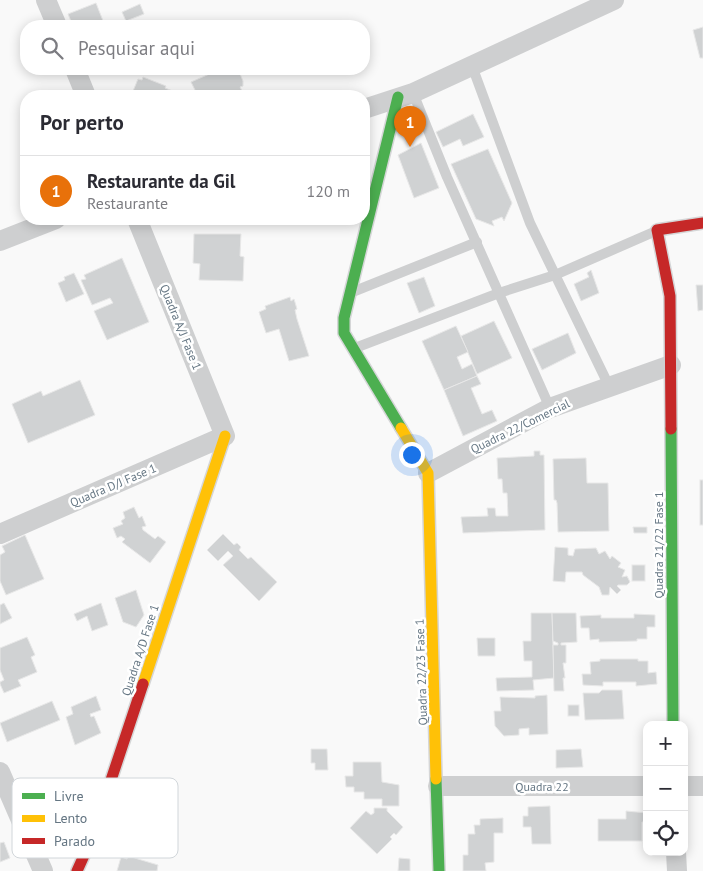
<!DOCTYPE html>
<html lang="pt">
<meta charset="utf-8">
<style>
body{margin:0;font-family:"PT Sans",sans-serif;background:#f7f7f7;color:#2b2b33}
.controls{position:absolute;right:15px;bottom:15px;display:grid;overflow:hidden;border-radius:10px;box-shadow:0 2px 12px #0003}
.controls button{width:45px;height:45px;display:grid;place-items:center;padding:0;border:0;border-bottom:1px solid #e1e1e2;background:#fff;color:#2b2b33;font:25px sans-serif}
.you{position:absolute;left:411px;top:454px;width:18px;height:18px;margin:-12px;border:4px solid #fff;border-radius:50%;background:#1a73e8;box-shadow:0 0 0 8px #1a73e833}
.badge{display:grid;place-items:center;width:32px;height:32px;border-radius:50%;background:#5c6169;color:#fff;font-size:16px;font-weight:700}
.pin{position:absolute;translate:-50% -41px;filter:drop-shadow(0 1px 2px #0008)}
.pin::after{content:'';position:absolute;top:26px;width:18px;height:15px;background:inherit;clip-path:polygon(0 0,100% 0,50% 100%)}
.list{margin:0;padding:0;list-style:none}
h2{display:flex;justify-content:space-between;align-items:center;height:65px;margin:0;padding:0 20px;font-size:21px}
h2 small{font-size:16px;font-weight:400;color:#7c7c81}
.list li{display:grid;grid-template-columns:32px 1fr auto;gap:15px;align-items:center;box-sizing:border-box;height:70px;padding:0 20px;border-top:1px solid #e1e1e2}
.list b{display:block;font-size:19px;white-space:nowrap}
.list p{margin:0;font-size:16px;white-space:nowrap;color:#7c7c81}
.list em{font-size:16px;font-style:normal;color:#7c7c81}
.icon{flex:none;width:28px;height:28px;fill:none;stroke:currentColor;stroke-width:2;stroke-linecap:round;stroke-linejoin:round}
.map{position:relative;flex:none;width:703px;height:871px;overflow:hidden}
.search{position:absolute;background:#fff;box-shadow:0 2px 12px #0003;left:20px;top:20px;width:350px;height:55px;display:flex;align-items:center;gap:12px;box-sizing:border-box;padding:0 18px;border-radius:20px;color:#7c7c81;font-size:19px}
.panel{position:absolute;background:#fff;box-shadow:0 2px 12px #0003;left:20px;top:90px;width:350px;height:135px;border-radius:20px}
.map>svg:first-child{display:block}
</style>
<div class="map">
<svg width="703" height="871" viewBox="0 0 703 871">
<rect width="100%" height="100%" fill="#f9f9f9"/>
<g fill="#d0d2d3" stroke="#e8e8e8">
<polygon points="96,3 105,26 73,26 68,14"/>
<polygon points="140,4 144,14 126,21 122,12"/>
<polygon points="703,27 703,58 700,58 693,30"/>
<polygon points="221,69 238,69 243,81 243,86 240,87 243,93 235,96 192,96 191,94 196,92 191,82"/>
<polygon points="143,77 166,86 165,88 180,94 179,96 131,96 138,79 142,80"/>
<polygon points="473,114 484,137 463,146 460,139 443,147 436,132"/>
<polygon points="421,143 439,188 414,198 398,155"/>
<polygon points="488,149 512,203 504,221 502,217 492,221 494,226 476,219 451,164"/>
<polygon points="194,234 241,234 240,256 244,257 243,281 199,280 200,264 193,263"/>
<polygon points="122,258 149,322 107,340 94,311 113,303 110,298 92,305 81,280 86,279 84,275"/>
<polygon points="591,270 599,293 581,301 574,284 589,277 587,273"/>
<polygon points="74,273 84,294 66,302 58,283 65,280 64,277"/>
<polygon points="424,277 435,306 419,313 407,283"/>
<polygon points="696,285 703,285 703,310 698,311"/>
<polygon points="290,297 291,301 294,299 297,309 295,310 297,319 309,356 289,361 279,329 266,333 259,312 266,309 265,306"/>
<polygon points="494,321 512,358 477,374 461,336"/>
<polygon points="456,326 468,352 457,357 462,369 472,364 477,376 444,390 422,341"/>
<polygon points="568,333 576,353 542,370 532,349"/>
<polygon points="477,376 481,384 471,388 482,414 492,410 497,421 463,436 444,390"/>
<polygon points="80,380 95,415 28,443 12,404 41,391 43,396"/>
<polygon points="534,451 540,451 540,455 544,455 545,530 463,533 461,517 488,516 487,508 495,508 496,516 508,516 507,493 503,493 502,479 498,479 497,458 534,456"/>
<polygon points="586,458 587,483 608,483 609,531 558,532 557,503 556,500 554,500 553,459"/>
<rect x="700" y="480" width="3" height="45"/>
<polygon points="134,507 139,518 142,516 146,526 142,527 143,530 155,539 158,536 166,542 150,563 122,542 125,539 121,536 117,538 113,528 123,524 121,521 125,518 123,512"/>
<polygon points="633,527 647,527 647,533 634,533"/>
<polygon points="223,534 234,545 237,543 241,547 239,550 248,559 251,557 277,582 259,601 223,565 233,556 228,551 218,561 207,550"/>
<polygon points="25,535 44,579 6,595 0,581 0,555 5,552 2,546"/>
<polygon points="555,547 568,548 568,555 573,556 575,549 596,548 599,554 605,551 610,559 612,556 621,563 618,567 625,570 622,577 627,576 630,582 627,585 618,585 617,586 621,590 617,594 610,587 609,595 602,595 599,587 583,575 582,572 566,572 565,582 553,581"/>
<rect x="632" y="565" width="13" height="16"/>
<polygon points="136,590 144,615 136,627 123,622 115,598"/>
<polygon points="4,603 12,618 0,624 0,605"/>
<polygon points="101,603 108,625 92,631 87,616 77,621 74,614"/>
<polygon points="531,613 552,613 554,678 533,680 534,690 497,691 496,678 532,677 532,661 524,661 523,641 531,641"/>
<polygon points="552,613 576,613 577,642 561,643 561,645 566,645 566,663 563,663 565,678 563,678 564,691 554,691 553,645 558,645 558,643 553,641"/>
<polygon points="634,614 655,615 655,627 647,627 647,639 637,639 637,641 599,642 599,639 590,640 589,628 581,628 580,616 601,615 601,618 634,618"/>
<polygon points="27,637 35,655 31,657 37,672 18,680 21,686 4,693 0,684 0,682 4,680 0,670 0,648"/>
<polygon points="477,638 495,638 495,656 478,656"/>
<polygon points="600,659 638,659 638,661 648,661 648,673 656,672 657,684 636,686 636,682 603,682 603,686 583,685 582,674 591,674 590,662 600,661"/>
<polygon points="602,690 622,690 624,719 585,720 583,693 599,693"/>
<polygon points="547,695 548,734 529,735 529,728 519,729 519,735 504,736 495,726 494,711 501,711 500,697 535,698 535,696"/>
<polygon points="96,696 101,710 90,714 91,717 94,716 101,733 75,745 66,717 73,714 71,707"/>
<polygon points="52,701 60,720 7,742 0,723"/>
<rect x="568" y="705" width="11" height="11"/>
<polygon points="311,749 327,749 328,770 315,770 315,763 311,763"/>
<polygon points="581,749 583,767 556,768 556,750"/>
<polygon points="353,762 381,762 382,782 399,785 399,806 382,806 382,799 364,799 364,792 354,792 354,787 346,787 345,776 353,776"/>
<polygon points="550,806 551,844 532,844 531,827 523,827 523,816 528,816 528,807"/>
<polygon points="374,808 387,808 387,811 403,827 396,835 394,833 390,837 392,839 377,854 350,828 366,811 371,815 374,813"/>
<polygon points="626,811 647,813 647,822 642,822 642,841 598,841 598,819 626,819"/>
<polygon points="503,818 503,833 494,833 494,862 485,863 486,871 463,871 463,855 468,855 468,834 475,834 474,825 480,825 480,819"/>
<polygon points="4,842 10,858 0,862 0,843"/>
<polygon points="128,856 158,865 157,871 117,871 121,857 127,859"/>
<polygon points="399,858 410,859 410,871 398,871"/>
</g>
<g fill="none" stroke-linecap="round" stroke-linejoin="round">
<defs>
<g id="fast">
<polyline points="398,97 344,318 344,333 401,428"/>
<polyline points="671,429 673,725"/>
<polyline points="436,779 439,871"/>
</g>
<g id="slow">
<polyline points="401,428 428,473 436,779"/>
<polyline points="143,684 225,436"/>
</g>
<g id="jam">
<polyline points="671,429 670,296 657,230 703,223"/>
<polyline points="77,871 91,840 143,684"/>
</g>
</defs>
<use href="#fast" stroke="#d5d6d7" stroke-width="14"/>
<use href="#slow" stroke="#d5d6d7" stroke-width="14"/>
<use href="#jam" stroke="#d5d6d7" stroke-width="14"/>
<g stroke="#cecfd0" stroke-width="10">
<polyline points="472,66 530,223 609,386"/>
<polyline points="413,93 447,177 550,408"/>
<polyline points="355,291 477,242"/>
<polyline points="355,348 499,293 555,275 656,231"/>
</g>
<g stroke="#cecfd0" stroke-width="20">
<polyline points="46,0 57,26"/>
<polyline points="75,69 86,96"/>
<polyline points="364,109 413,93 614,0"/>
<polyline points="0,241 56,219"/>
<polyline points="428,473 550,408 671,365"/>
<polyline points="0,534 225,436 137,219"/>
<polyline points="0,772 43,871"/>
<polyline points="438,786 647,786"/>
<polyline points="684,786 703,786"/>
<polyline points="31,845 91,840"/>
<polyline points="676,852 677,871"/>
</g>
<use href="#fast" stroke="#4caf50" stroke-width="11"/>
<use href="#slow" stroke="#ffc107" stroke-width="11"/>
<use href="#jam" stroke="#c62828" stroke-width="11"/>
</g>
<g text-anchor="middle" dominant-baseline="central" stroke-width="5" stroke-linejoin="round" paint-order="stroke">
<g font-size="12" fill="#657683" stroke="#fff">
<text transform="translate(181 327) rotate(68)">Quadra A/J Fase 1</text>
<text transform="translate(520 426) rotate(-26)">Quadra 22/Comercial</text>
<text transform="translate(113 485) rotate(-23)">Quadra D/J Fase 1</text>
<text transform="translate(658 545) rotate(-90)">Quadra 21/22 Fase 1</text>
<text transform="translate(140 650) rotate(-72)">Quadra A/D Fase 1</text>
<text transform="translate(421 672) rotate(-92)">Quadra 22/23 Fase 1</text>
<text x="542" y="786">Quadra 22</text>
</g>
</g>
<rect x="12" y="778" width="166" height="80" rx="8" fill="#fff" stroke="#d1d6da" stroke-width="1"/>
<rect x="22" y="793" width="23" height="6" fill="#4caf50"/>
<rect x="22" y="815" width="23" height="7" fill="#ffc107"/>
<rect x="22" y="838" width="23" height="6" fill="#c62828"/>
<g font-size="14" fill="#657683">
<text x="54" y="801">Livre</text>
<text x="54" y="823">Lento</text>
<text x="54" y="846">Parado</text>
</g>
</svg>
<div class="controls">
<button>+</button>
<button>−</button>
<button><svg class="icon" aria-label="locate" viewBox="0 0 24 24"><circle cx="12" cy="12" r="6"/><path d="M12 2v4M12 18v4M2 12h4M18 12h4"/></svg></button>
</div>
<div class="you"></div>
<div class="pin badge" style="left:410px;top:147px;background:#e8710a">1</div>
<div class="search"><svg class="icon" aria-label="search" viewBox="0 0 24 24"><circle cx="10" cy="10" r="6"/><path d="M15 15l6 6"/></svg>Pesquisar aqui</div>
<section class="panel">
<h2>Por perto<small></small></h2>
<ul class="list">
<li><span class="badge" style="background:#e8710a">1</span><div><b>Restaurante da Gil</b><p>Restaurante</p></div><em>120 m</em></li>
</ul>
</section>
</div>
